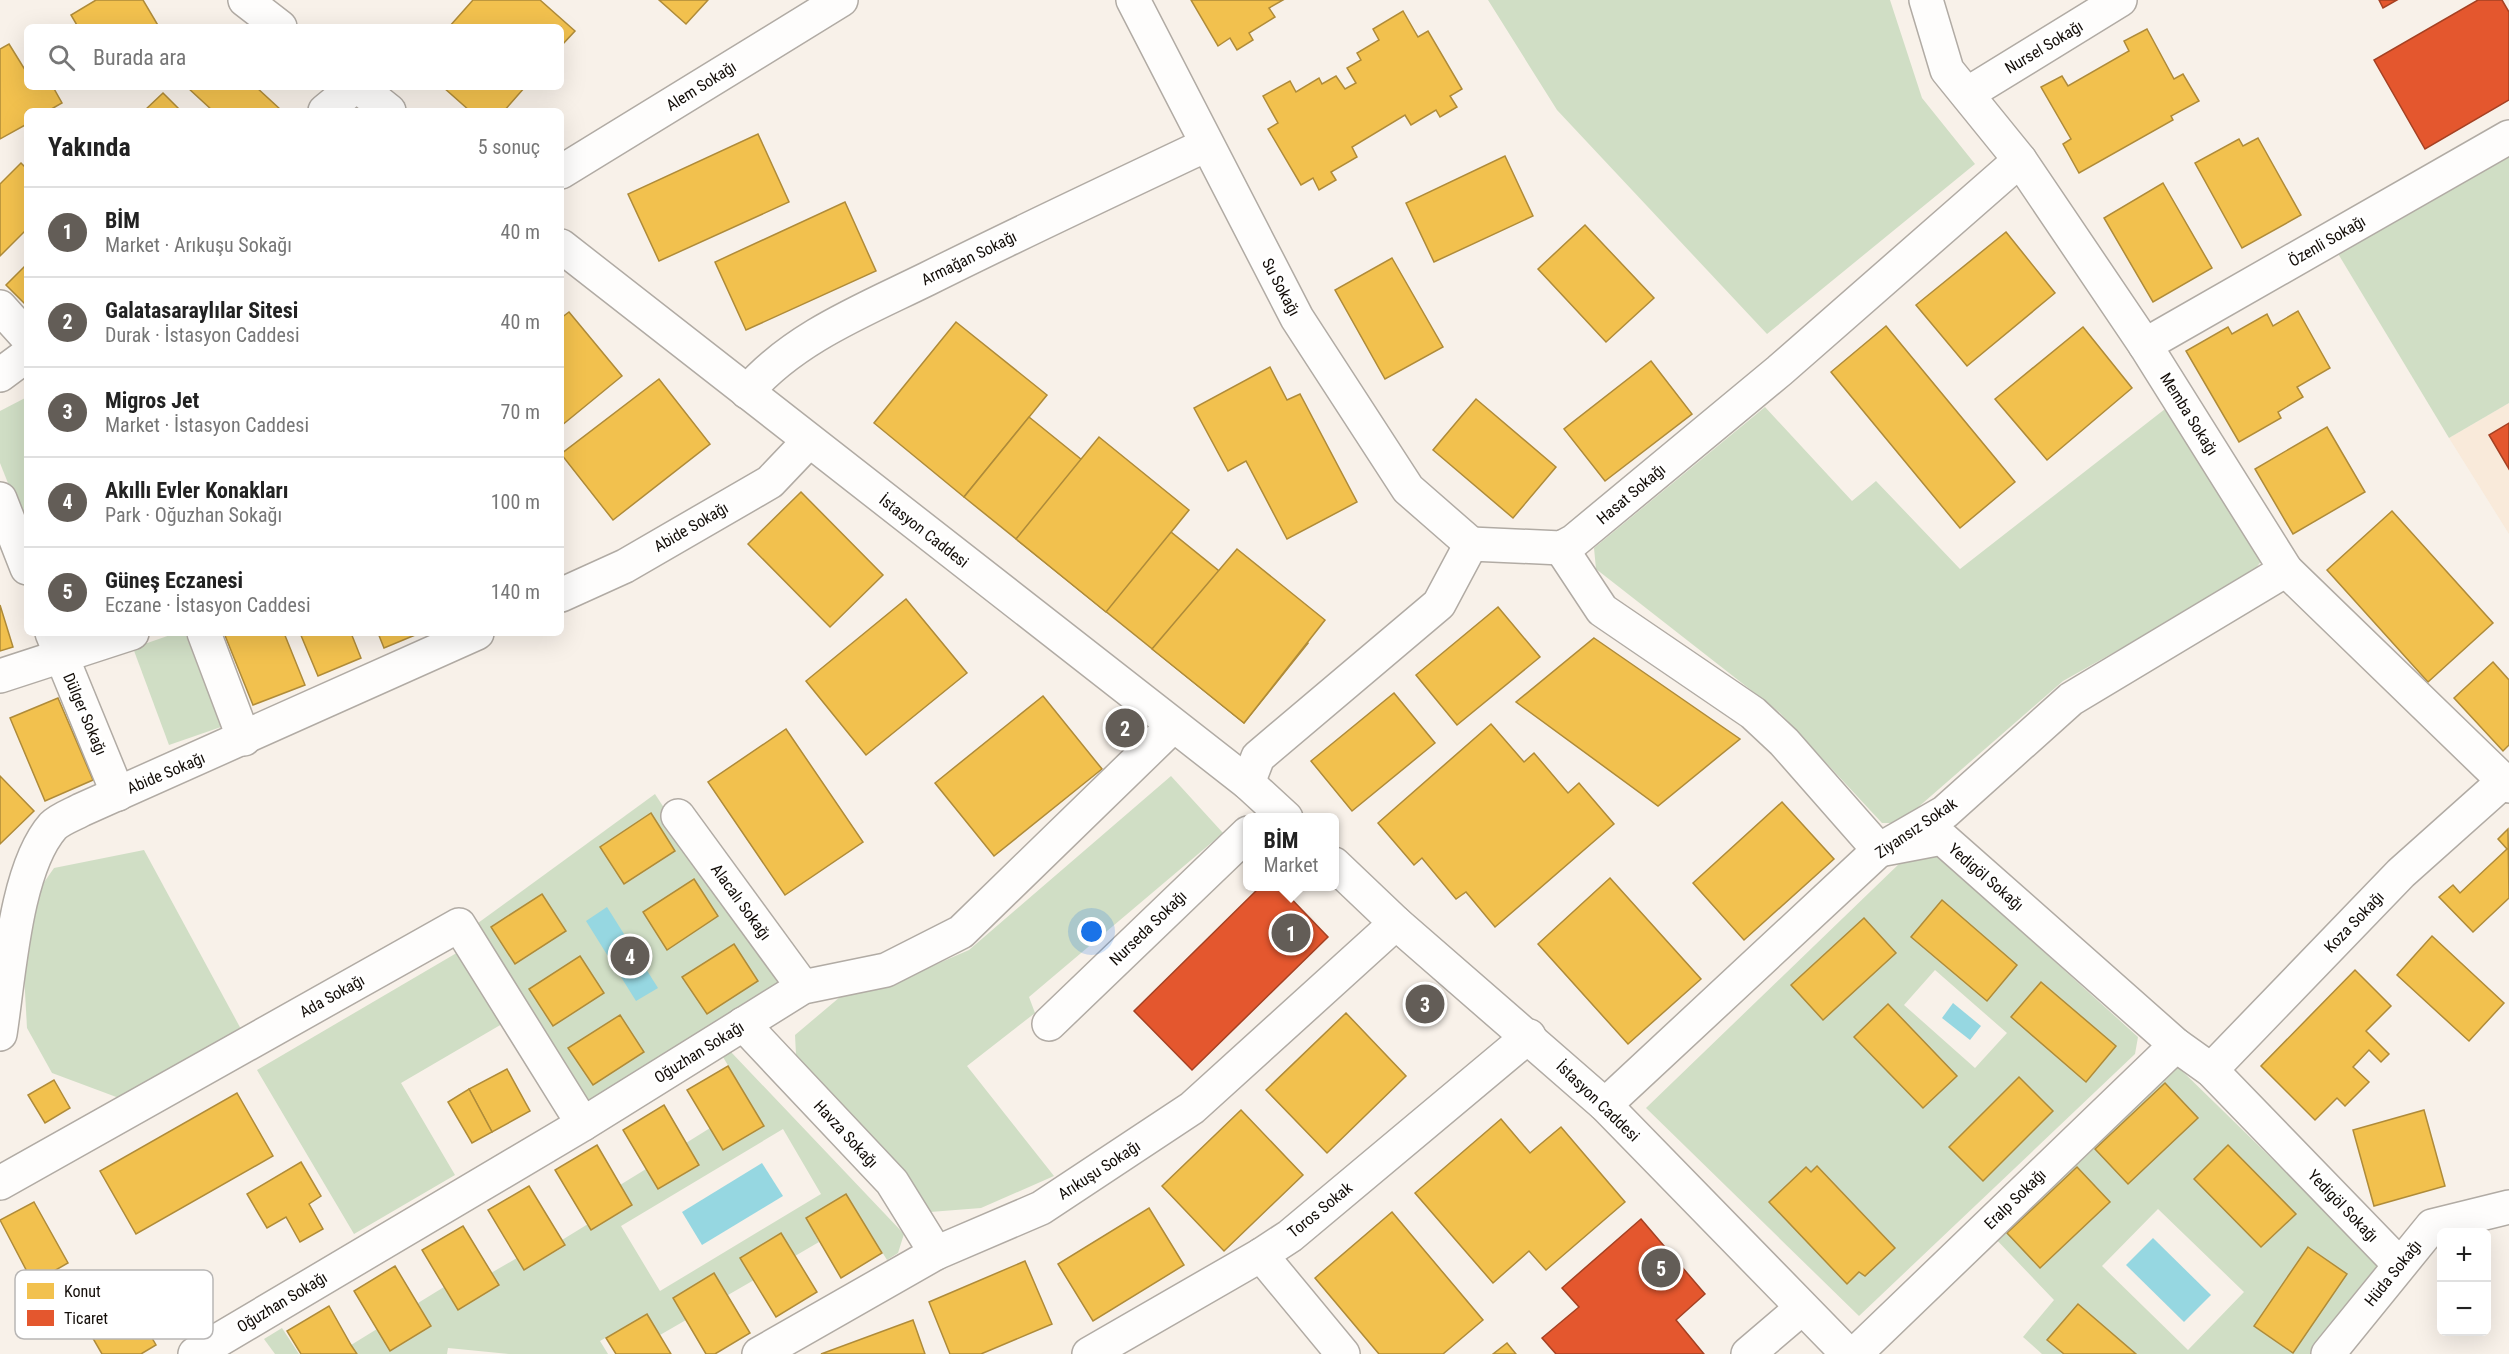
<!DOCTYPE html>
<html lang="tr">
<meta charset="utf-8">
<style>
body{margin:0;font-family:"Roboto Condensed",sans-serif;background:#f6f6f6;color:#222}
.controls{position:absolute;right:18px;bottom:18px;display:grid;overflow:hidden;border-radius:9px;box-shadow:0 6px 24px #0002}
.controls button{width:54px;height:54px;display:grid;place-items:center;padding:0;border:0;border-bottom:2px solid #e0e0e0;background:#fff;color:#222;font:30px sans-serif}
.you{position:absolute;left:1092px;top:932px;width:21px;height:21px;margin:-15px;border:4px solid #fff;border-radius:50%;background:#1a73e8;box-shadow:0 0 0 9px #1a73e833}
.badge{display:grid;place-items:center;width:39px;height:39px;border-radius:50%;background:#635d57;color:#fff;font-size:20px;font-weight:700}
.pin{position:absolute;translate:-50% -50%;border:3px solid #fff;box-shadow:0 2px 6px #0006}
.popup{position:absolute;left:1243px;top:813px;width:96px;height:78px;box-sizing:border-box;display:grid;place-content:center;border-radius:9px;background:#fff;filter:drop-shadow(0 2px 4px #0005);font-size:20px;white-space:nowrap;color:#767676}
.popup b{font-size:22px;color:#222}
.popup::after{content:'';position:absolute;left:50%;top:100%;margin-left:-12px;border:12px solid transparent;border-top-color:#fff}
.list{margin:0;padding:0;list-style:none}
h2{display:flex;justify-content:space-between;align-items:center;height:78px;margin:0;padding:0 24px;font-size:26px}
h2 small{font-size:20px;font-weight:400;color:#767676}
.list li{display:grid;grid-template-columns:39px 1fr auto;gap:18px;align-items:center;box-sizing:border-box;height:90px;padding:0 24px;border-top:2px solid #e0e0e0}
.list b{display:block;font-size:22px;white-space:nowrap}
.list p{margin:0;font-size:20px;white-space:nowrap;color:#767676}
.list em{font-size:20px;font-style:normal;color:#767676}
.icon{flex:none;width:33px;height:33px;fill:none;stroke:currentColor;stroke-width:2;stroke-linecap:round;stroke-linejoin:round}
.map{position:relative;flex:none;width:2509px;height:1354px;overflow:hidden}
.search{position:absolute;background:#fff;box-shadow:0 6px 24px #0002;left:24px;top:24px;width:540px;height:66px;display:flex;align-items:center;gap:15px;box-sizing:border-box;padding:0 21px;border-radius:9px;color:#767676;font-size:22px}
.panel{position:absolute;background:#fff;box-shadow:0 6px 24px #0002;left:24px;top:108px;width:540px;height:528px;border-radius:9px}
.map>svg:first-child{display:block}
</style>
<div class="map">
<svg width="2509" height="1354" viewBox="0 0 2509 1354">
<rect width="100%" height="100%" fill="#f8f1e9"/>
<polygon fill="#f9eada" points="2509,403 2509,534 2449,438"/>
<g fill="#d0dec5" fill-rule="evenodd">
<polygon points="1488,0 1890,0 1922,98 1975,164 1767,334 1557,110"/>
<polygon points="2509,156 2509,403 2449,438 2337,252"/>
<polygon points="27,397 27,531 0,463 0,411"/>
<polygon points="1765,407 1852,501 1876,481 1960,569 2165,409 2262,560 2250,576 2063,681 1900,823 1882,823 1779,712 1596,569 1594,548"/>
<polygon points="176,633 185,633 221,727 169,745 133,648"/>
<polygon points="1171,776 1223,833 1029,997 1035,1013 967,1066 1054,1176 981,1208 930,1212 797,1074 795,1035 840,997 884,987 969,950"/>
<polygon points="655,794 782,989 593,1107 478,923"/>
<polygon points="144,850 242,1031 119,1098 52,1073 27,1028 23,956 38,891 54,868"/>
<path d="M1937,855l201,182 -3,17 -276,262 -213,-208 255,-246zM1935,970l72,63 -32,35 -71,-63z"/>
<polygon points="460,951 502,1024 401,1083 455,1175 354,1234 257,1070"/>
<path d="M731,1052l173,182 -6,19 -11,7 -41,-66 -40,24 13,24 -24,14 -14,-23 -41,25 14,22 -26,15 -14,-22 -41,25 13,22 -26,15 -13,-21 -47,27 8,13h-99l-61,-6 -1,6h-90l-6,-9 26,-16 14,21 40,-24 -13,-23 26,-16 14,23 41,-25 -8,-12 26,-15 7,12 41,-24 -3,-6 26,-16 3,6 41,-25 -12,-20 26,-16 12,20 41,-24 -13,-22 24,-15 13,22 41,-24 -41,-69zM783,1129l38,65 -161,97 -39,-65z"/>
<path d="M2174,1063l206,201 -69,90h-269l-19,-17 31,-37 -62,-65zM2158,1209l86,83 -56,58 -86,-84z"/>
<polygon points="282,1328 299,1354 275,1354 264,1339"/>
</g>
<g fill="#96d7e1">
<polygon points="607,907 658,988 636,1001 586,921"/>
<polygon points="1953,1003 1981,1026 1970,1040 1942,1018"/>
<polygon points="762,1163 783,1196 702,1245 682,1212"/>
<polygon points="2153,1238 2211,1295 2184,1322 2126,1265"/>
</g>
<g fill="#f2c14e" stroke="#af8b39" stroke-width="1.5">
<polygon points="96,0 143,0 159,27 78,27 71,15"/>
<polygon points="473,0 540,0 575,31 561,46 561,27 449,27"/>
<polygon points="659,0 708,0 686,24"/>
<polygon points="1191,0 1283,0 1269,8 1275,17 1249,33 1253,40 1237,50 1230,38 1218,46"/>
<polygon points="1403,11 1418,37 1428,31 1462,89 1450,96 1457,107 1440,117 1436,110 1411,125 1405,115 1352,147 1357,157 1331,172 1336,180 1319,190 1313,178 1301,185 1268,129 1278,123 1263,96 1290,81 1296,92 1319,78 1322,84 1336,76 1345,89 1356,83 1347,68 1361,60 1357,53 1379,40 1373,29"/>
<polygon points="2147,29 2174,79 2183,74 2199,101 2171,116 2173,120 2079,173 2063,144 2071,139 2041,87 2062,76 2068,86 2129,51 2124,41"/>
<polygon points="9,44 27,73 27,87 53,87 62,103 48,111 27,111 27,124 0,139 0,49"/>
<polygon points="187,87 256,87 281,110 213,111"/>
<polygon points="443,87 525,87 504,111 470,111"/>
<polygon points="163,93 181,111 144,111"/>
<polygon points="758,134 789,202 659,261 628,194"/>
<polygon points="2258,138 2301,215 2242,248 2195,163 2239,139 2243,146"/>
<polygon points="1505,156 1533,216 1434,262 1406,203"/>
<polygon points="21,163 27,169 27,229 0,256 0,184"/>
<polygon points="2163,183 2212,268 2153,302 2104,218"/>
<polygon points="845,202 876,271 746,330 715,262"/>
<polygon points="1585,225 1654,298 1606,342 1538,269"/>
<polygon points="2006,232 2055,293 1967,366 1916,305"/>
<polygon points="1392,258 1443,347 1385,379 1335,290"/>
<polygon points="27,264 27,306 6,285"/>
<polygon points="2298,311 2330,368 2297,387 2303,397 2278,412 2281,418 2239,442 2186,351 2228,327 2232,334 2267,314 2273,326"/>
<polygon points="569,312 622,376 561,426 561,318"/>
<polygon points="956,322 1047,395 964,497 874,423"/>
<polygon points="1886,326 2015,482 1960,528 1831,372"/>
<polygon points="2083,327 2132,388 2047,460 1995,399"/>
<polygon points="1651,361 1692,414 1605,481 1564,429"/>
<polygon points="1270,367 1287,400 1300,394 1357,502 1287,539 1246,461 1228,471 1194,408"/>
<polygon points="659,379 710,444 613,520 561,454"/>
<polygon points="1476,399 1556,467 1513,518 1433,450"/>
<polygon points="1029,417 1308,643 1244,723 964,497"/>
<polygon points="2327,427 2365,492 2293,534 2255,469"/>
<polygon points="1099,437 1189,510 1106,612 1016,539"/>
<polygon points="801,492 883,575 830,627 748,544"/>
<polygon points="2392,511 2493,623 2428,682 2327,570"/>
<polygon points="1237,549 1325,620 1244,723 1152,649"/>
<polygon points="906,599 967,673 866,755 806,681"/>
<polygon points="0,605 13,647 0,651"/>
<polygon points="1498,607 1540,657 1457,725 1416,675"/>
<polygon points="224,633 284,633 305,685 253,705"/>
<polygon points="300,633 351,633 361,658 318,676"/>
<polygon points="378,633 420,633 384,648"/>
<polygon points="1594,638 1740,739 1658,806 1516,702"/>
<polygon points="2493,662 2509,680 2509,745 2503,751 2454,698"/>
<polygon points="1394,693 1435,743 1352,811 1311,761"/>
<polygon points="1043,696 1102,769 994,856 935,783"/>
<polygon points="58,698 93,780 45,801 10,718"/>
<polygon points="1491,724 1524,762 1534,753 1568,793 1579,783 1614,824 1495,927 1466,892 1456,899 1422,858 1414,865 1378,823"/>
<polygon points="786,729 863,842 785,895 708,782"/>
<polygon points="0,776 34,811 0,844"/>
<polygon points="1782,802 1834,859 1744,940 1693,883"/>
<polygon points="651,813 675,851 624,884 600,847"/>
<polygon points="2508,829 2509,898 2473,932 2439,897 2453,885 2460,893 2507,849 2498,839"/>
<polygon points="1610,878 1701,979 1628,1044 1538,944"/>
<polygon points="694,879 718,916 667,950 643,912"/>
<polygon points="542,894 566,931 515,964 491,927"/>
<polygon points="1942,900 2017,965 1987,1001 1911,937"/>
<polygon points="1864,918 1896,953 1823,1020 1791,985"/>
<polygon points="2432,936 2504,1003 2469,1041 2397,975"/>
<polygon points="734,944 758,981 707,1014 682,977"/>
<polygon points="580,956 604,993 553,1026 529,989"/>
<polygon points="2355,970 2391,1006 2366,1031 2389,1054 2381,1062 2369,1050 2353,1067 2369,1082 2345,1106 2337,1098 2315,1120 2261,1066"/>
<polygon points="2041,982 2116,1046 2086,1082 2011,1017"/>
<polygon points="1888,1004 1957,1076 1923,1108 1854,1037"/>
<polygon points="1346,1013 1406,1076 1327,1153 1266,1090"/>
<polygon points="620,1015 644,1052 593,1085 568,1048"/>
<polygon points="728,1066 764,1126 723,1150 687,1090"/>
<polygon points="507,1069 530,1111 492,1132 469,1089"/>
<polygon points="2019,1077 2053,1111 1983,1181 1949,1147"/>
<polygon points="54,1080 70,1108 45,1123 28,1095"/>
<polygon points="2165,1083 2198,1118 2128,1184 2095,1149"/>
<polygon points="469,1089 492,1132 472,1143 448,1102"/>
<polygon points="237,1093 273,1156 136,1234 100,1171"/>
<polygon points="664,1105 699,1165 658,1189 623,1130"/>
<polygon points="1241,1110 1303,1175 1224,1251 1162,1186"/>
<polygon points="2424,1110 2445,1186 2374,1206 2353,1130"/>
<polygon points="1501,1119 1530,1153 1561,1127 1625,1202 1546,1270 1529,1251 1493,1283 1415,1193"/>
<polygon points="597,1145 632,1205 591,1230 555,1170"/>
<polygon points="2228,1145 2296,1214 2261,1247 2194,1179"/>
<polygon points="301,1162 321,1196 309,1204 323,1229 300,1242 286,1217 267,1228 247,1194"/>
<polygon points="1817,1166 1895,1248 1865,1276 1859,1272 1847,1284 1769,1202 1806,1167 1811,1172"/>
<polygon points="2077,1167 2110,1202 2040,1268 2007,1233"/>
<polygon points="529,1186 565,1245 524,1270 488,1210"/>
<polygon points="846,1194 882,1253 841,1278 806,1218"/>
<polygon points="34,1202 68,1263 33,1283 0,1220"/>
<polygon points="1149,1208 1184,1265 1093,1321 1058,1264"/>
<polygon points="1392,1212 1483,1320 1443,1354 1379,1354 1315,1278"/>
<polygon points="463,1226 499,1285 458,1310 422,1250"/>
<polygon points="781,1233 817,1292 776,1317 740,1258"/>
<polygon points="2308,1247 2347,1274 2293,1353 2254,1326"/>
<polygon points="1025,1261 1052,1324 981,1354 950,1354 929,1302"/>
<polygon points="395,1266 431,1326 390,1351 354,1291"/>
<polygon points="114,1272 156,1345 141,1354 102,1354 69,1297"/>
<polygon points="714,1273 750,1333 715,1354 706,1354 673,1298"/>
<polygon points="2078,1304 2136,1354 2064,1354 2047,1340"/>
<polygon points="329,1306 351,1345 357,1354 301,1354 287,1331"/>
<polygon points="647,1314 671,1354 616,1354 606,1338"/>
<polygon points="913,1320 925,1354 821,1354"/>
<polygon points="1507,1343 1516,1354 1493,1354"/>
</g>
<g fill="#e4572e" stroke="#a54123" stroke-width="1.5">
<polygon points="2379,0 2397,0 2383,8"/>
<polygon points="2478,0 2502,0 2509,12 2509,100 2425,149 2374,60"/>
<polygon points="2509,423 2509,469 2489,435"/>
<polygon points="1261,886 1279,886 1328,937 1192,1070 1134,1011"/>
<polygon points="1641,1219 1705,1294 1676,1320 1704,1354 1556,1354 1542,1338 1579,1307 1562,1288"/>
</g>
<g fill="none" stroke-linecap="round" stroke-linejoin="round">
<defs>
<g id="minor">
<polyline points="1133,0 1297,318 1408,489 1471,544"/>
<polyline points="1926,0 1947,70 2020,160 2145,345 2286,570 2509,786"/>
<polyline points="1967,94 2120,0"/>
<polyline points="325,111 354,87"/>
<polyline points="561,172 841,0"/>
<polyline points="0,307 27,337"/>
<polyline points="2145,345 2509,137"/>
<polyline points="0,375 27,355"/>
<path d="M747,392c46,-54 117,-82 180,-113 92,-46 186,-90 279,-134"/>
<polyline points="0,499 27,568"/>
<polyline points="1471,544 1561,548 1574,541 1779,371 2020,160"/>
<polyline points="1561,548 1602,610 1753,713 1784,742 1879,850 1942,838 2176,1045 2211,1070 2399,1264"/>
<polyline points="561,595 625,566 770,482 809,441"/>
<polyline points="52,633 118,794"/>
<polyline points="204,633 244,739"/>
<polyline points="0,676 132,633"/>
<polyline points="1248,783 1258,757 1439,604 1471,544"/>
<polyline points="678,816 803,987"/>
<polyline points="743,1024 892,1182 936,1253"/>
<polyline points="1049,1024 1248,833"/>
<path d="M0,1034c9,-57 15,-165 53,-208 7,-7 19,-11 28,-16l396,-177"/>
<polyline points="2211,1070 2401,873 2504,781"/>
<polyline points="1605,1105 1879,850 1945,812 2071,699 2286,570"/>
<polyline points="0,1183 459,925 583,1124"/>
<polyline points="1261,1255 1343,1354"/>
<polyline points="195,1354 583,1124 803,987 886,970 961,932 1173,726"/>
<polyline points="759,1354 936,1253 1041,1208 1192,1108 1396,923"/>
<polyline points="1748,1354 1802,1308"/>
<polyline points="1855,1354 2176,1045"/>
<polyline points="2328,1354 2432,1226 2509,1207"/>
</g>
<g id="tertiary">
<polyline points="245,0 280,27"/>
<polyline points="359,87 389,111"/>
<polyline points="561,246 1248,783 1286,818"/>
<polyline points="1334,864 1396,923 1605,1105 1848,1354"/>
<polyline points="1089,1354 1261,1255 1290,1236 1529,1036"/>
</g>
</defs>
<use href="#minor" stroke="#b1aba4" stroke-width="36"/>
<use href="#tertiary" stroke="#b1aba4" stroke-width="36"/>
<use href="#minor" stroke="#fefdfc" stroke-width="33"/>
<use href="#tertiary" stroke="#fefdfc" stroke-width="33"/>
</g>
<g text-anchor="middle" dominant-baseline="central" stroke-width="6" stroke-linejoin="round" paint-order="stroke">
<g font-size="16" fill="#130d08" stroke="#fff">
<text transform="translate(2044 47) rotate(-31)">Nursel Sokağı</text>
<text transform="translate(701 86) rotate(-32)">Alem Sokağı</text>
<text transform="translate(2327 241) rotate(-30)">Özenli Sokağı</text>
<text transform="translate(969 258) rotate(-26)">Armağan Sokağı</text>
<text transform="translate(1281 287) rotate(62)">Su Sokağı</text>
<text transform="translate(2189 414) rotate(58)">Memba Sokağı</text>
<text transform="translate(1631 494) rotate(-40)">Hasat Sokağı</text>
<text transform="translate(691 527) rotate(-30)">Abide Sokağı</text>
<text transform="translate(924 531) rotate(38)">İstasyon Caddesi</text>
<text transform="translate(85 714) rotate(67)">Dülger Sokağı</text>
<text transform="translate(166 773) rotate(-23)">Abide Sokağı</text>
<text transform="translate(1916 828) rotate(-34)">Ziyansız Sokak</text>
<text transform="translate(1986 877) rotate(41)">Yedigöl Sokağı</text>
<text transform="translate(741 902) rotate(54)">Alacalı Sokağı</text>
<text transform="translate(2354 922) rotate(-46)">Koza Sokağı</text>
<text transform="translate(1148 928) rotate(-44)">Nurseda Sokağı</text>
<text transform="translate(332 996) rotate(-29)">Ada Sokağı</text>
<text transform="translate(699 1052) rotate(-32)">Oğuzhan Sokağı</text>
<text transform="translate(1598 1101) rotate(44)">İstasyon Caddesi</text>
<text transform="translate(846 1134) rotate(47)">Havza Sokağı</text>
<text transform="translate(1099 1170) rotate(-33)">Arıkuşu Sokağı</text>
<text transform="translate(2015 1199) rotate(-44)">Eralp Sokağı</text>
<text transform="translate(2343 1206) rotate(46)">Yedigöl Sokağı</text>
<text transform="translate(1320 1210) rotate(-39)">Toros Sokak</text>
<text transform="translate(2393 1273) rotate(-51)">Hüda Sokağı</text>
<text transform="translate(282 1302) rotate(-31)">Oğuzhan Sokağı</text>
</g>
</g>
<rect x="15" y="1270" width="198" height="69" rx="9" fill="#fff" stroke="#b8b6b5" stroke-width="1.5"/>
<rect x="27" y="1283" width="27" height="16" fill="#f2c14e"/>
<rect x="27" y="1310" width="27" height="16" fill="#e4572e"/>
<g font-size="16" fill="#130d08">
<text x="64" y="1297">Konut</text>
<text x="64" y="1324">Ticaret</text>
</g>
</svg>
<div class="controls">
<button>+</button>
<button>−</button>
</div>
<div class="you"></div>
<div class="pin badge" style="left:1291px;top:933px">1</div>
<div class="popup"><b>BİM</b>Market</div>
<div class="pin badge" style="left:1125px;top:728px">2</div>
<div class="pin badge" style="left:1425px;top:1004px">3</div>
<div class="pin badge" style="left:630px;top:956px">4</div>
<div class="pin badge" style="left:1661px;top:1268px">5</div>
<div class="search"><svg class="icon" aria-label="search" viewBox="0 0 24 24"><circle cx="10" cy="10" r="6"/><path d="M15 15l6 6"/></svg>Burada ara</div>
<section class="panel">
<h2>Yakında<small>5 sonuç</small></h2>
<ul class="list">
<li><span class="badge">1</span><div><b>BİM</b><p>Market · Arıkuşu Sokağı</p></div><em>40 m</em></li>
<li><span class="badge">2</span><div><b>Galatasaraylılar Sitesi</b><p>Durak · İstasyon Caddesi</p></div><em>40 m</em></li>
<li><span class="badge">3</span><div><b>Migros Jet</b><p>Market · İstasyon Caddesi</p></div><em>70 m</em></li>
<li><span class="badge">4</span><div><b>Akıllı Evler Konakları</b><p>Park · Oğuzhan Sokağı</p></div><em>100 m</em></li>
<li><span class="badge">5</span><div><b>Güneş Eczanesi</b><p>Eczane · İstasyon Caddesi</p></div><em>140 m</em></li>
</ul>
</section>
</div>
